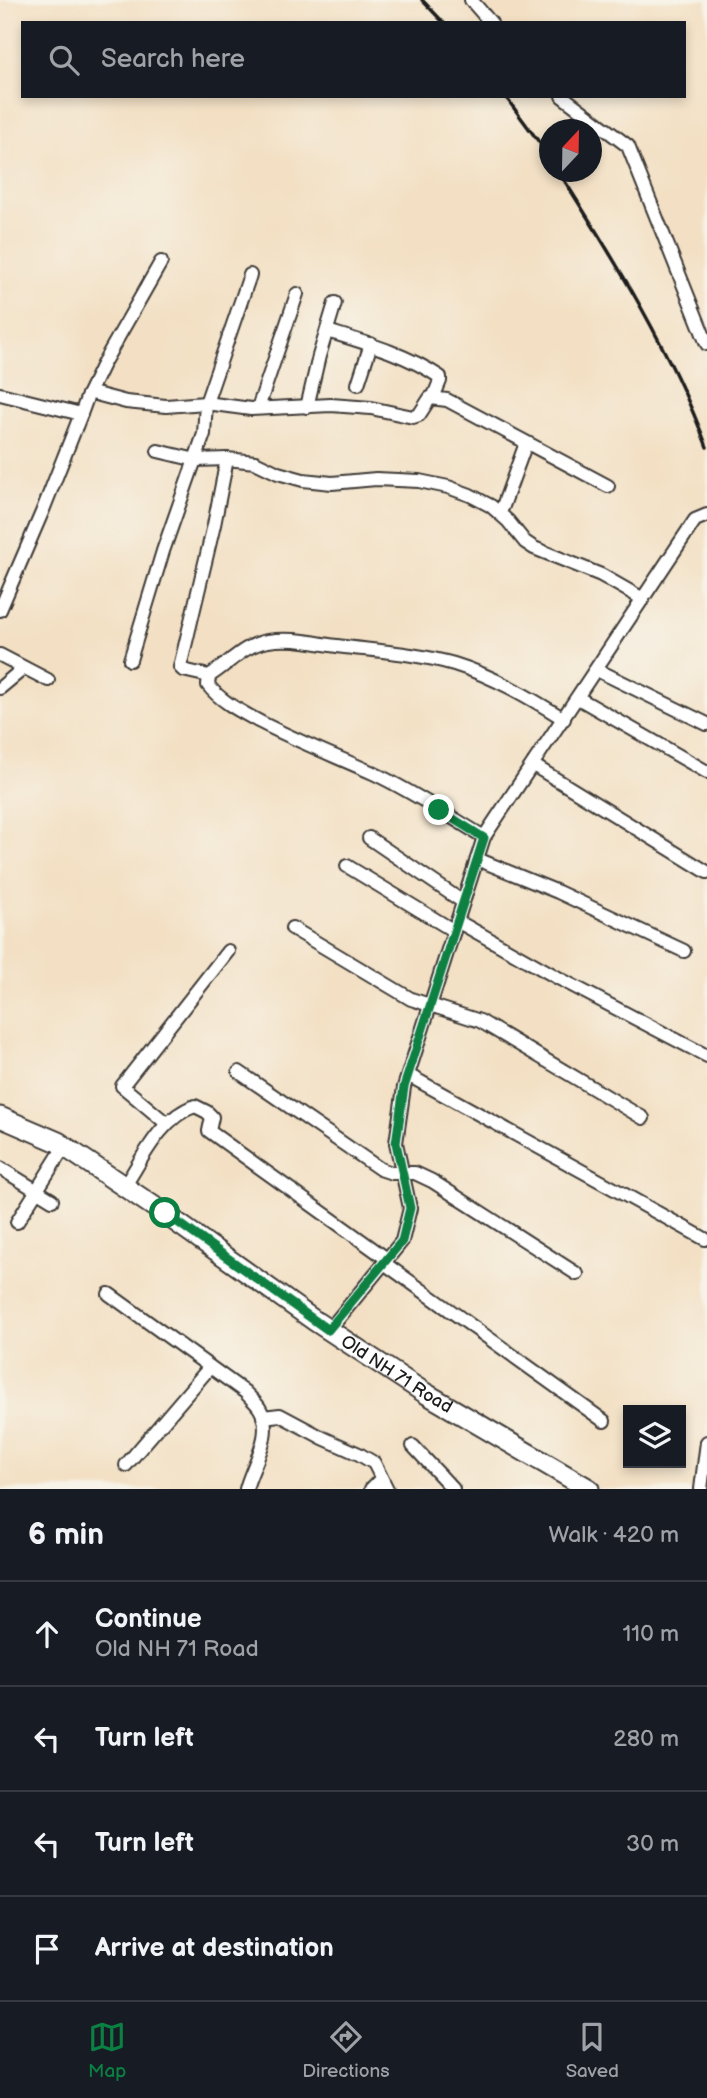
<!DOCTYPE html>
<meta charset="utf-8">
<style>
body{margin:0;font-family:"Balsamiq Sans",sans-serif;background:#20242c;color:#f1f3f6}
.controls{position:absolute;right:21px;bottom:21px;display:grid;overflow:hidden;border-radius:0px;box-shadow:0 4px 10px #0003}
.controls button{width:63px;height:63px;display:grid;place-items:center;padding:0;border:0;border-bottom:2px solid #363941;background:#171b24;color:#f1f3f6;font:35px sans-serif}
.compass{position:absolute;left:539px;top:119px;width:63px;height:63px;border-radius:50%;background:#171b24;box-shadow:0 4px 10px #0003;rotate:22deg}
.stop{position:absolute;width:21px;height:21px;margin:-16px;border:5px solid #0b8043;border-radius:50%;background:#fff}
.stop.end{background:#0b8043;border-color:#fff;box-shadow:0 2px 7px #0008}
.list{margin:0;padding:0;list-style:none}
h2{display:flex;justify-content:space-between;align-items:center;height:91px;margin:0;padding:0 28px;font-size:30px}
h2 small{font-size:23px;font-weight:400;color:#9ea1a6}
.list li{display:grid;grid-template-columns:46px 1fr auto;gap:21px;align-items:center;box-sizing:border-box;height:105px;padding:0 28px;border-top:2px solid #363941}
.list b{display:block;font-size:26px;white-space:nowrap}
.list p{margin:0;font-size:23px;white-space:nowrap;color:#9ea1a6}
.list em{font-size:23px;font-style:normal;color:#9ea1a6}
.icon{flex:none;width:38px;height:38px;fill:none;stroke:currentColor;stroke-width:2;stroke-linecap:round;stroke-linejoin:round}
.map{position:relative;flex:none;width:707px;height:1489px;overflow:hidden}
.search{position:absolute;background:#171b24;box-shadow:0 4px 10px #0003;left:21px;right:21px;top:21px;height:77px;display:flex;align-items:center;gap:18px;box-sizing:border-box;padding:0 24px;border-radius:0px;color:#9ea1a6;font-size:26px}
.sheet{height:511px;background:#171b24}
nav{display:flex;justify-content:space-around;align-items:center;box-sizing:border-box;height:98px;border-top:2px solid #363941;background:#171b24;font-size:19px;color:#9ea1a6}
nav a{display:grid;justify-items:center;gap:4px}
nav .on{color:#0b8043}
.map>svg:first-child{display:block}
</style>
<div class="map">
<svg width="707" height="1489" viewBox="0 0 707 1489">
<rect width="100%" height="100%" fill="#f7f3e8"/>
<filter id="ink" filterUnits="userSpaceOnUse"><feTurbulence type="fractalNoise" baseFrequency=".0143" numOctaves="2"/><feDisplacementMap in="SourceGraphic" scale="14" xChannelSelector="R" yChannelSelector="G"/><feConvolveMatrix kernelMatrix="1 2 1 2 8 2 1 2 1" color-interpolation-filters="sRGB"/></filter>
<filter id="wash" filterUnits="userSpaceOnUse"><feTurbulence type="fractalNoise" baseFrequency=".00686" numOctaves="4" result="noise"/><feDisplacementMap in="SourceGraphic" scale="28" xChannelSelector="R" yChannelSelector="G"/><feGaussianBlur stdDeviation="1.57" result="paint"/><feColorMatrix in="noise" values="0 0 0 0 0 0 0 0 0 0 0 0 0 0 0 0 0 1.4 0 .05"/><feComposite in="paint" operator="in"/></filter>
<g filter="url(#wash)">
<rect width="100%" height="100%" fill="#f3e0c4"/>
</g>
<g filter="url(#ink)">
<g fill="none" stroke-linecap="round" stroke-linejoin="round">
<defs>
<g id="minor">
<polyline points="471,0 491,23"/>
<polyline points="562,96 628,146 707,344"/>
<path d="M327,331c39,12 79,23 113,46v4l-7,17"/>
<polyline points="358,384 371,344"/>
<polyline points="0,394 81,414 43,510 0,610"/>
<polyline points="88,395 104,362 161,262"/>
<polyline points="307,407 319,356 335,303"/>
<polyline points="258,408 297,294"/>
<polyline points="81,414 88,395 92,393 126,402 166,406 206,403 251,409 331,405 371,408 413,417 419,415 430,398 447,400 608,486"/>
<polyline points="158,451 196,460 227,459 255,462 278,473 303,480 332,483 376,479 419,481 448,487 470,495 491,506 508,521 525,542 534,548 601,575 643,599"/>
<path d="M227,459l-13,66 -34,142 3,3 26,6c20,-12 34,-31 59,-35 23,-4 46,2 69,5 39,5 79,7 117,18 39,12 75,33 110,55"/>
<polyline points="499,513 503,506 526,443"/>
<polyline points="0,655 48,680"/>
<polyline points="130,660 163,551 204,434 206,403 250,275"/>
<polyline points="597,670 707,724"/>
<path d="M209,676l-1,9c13,17 34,27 52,37 37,19 75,34 113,51 39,18 74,42 111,64"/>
<polyline points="0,688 24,668"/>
<polyline points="578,698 707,772"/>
<polyline points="533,765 707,872"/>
<polyline points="369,838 463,902"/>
<polyline points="477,859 558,892 684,951"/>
<polyline points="347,866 454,931"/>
<polyline points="457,921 560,979 707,1056"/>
<polyline points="292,928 411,999 480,1021 643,1118"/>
<polyline points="239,1072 380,1169 392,1173 415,1173 432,1181 577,1274"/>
<polyline points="408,1075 705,1239"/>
<polyline points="166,1123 122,1086 228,951"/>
<polyline points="0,1168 52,1200"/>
<path d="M124,1187c19,-29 37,-70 71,-81l12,6 5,5 -3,14 178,128"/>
<polyline points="17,1222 64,1147"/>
<polyline points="384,1263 604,1421"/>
<path d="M109,1294l136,98c5,6 12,11 15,17 15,25 -8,56 -14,80"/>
<polyline points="329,1330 402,1241 410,1208 396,1143 404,1087 484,837 695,520 707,515"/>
<polyline points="263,1417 280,1415 323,1438 359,1454 374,1463 387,1489"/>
<polyline points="413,1446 453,1489"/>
<polyline points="126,1465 210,1367"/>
<polyline points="371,1489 381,1479"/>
<polyline points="701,1489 707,1442"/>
</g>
<g id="primary">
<path id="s1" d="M0,1117l58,25 107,72 150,107 110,72 164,96"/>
</g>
</defs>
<use href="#minor" stroke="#3c3935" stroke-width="16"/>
<use href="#primary" stroke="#3c3935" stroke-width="23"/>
<use href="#minor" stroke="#fff" stroke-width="12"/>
<use href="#primary" stroke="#fff" stroke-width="19"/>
<g stroke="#1c1c1c" stroke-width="3.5">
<polyline points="422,0 444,23"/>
<polyline points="505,96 550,157"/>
<path d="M559,172c56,88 111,177 148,275"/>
</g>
</g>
</g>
<g fill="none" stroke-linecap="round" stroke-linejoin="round" filter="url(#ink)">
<polyline stroke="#0b8043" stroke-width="9" points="165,1213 328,1330 402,1241 410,1208 396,1143 404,1087 484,838 439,810"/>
</g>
<g text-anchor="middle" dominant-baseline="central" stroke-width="6" stroke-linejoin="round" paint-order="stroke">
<g font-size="18" fill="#1c1c1c" stroke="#f7f3e8">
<text stroke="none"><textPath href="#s1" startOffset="474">Old NH 71 Road</textPath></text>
</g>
</g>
</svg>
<div class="controls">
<button><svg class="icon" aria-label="layers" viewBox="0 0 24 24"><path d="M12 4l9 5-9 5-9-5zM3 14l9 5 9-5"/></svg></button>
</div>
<svg class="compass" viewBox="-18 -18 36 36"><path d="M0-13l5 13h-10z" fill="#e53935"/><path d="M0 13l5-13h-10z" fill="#9ea1a6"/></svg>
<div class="stop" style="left:165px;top:1213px"></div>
<div class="stop end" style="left:439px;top:810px"></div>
<div class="search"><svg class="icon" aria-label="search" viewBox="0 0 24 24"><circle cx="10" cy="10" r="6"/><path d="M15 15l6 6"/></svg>Search here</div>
</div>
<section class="sheet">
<h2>6 min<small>Walk · 420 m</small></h2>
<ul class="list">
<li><svg class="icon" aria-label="ahead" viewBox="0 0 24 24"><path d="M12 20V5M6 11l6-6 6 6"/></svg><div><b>Continue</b><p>Old NH 71 Road</p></div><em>110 m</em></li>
<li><svg class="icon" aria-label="left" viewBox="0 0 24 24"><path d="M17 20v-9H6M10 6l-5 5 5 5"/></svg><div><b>Turn left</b></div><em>280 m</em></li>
<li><svg class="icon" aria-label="left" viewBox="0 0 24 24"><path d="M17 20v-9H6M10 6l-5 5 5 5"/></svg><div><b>Turn left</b></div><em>30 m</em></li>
<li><svg class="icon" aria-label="arrive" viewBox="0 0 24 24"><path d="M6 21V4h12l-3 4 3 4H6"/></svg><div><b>Arrive at destination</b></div></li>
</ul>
</section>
<nav>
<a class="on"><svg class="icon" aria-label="map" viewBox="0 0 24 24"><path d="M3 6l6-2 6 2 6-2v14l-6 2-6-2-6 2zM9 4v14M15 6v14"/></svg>Map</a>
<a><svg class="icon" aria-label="directions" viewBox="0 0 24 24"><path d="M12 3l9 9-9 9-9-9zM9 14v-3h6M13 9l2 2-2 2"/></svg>Directions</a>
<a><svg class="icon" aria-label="saved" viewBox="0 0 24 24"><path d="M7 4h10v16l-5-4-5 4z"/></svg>Saved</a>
</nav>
